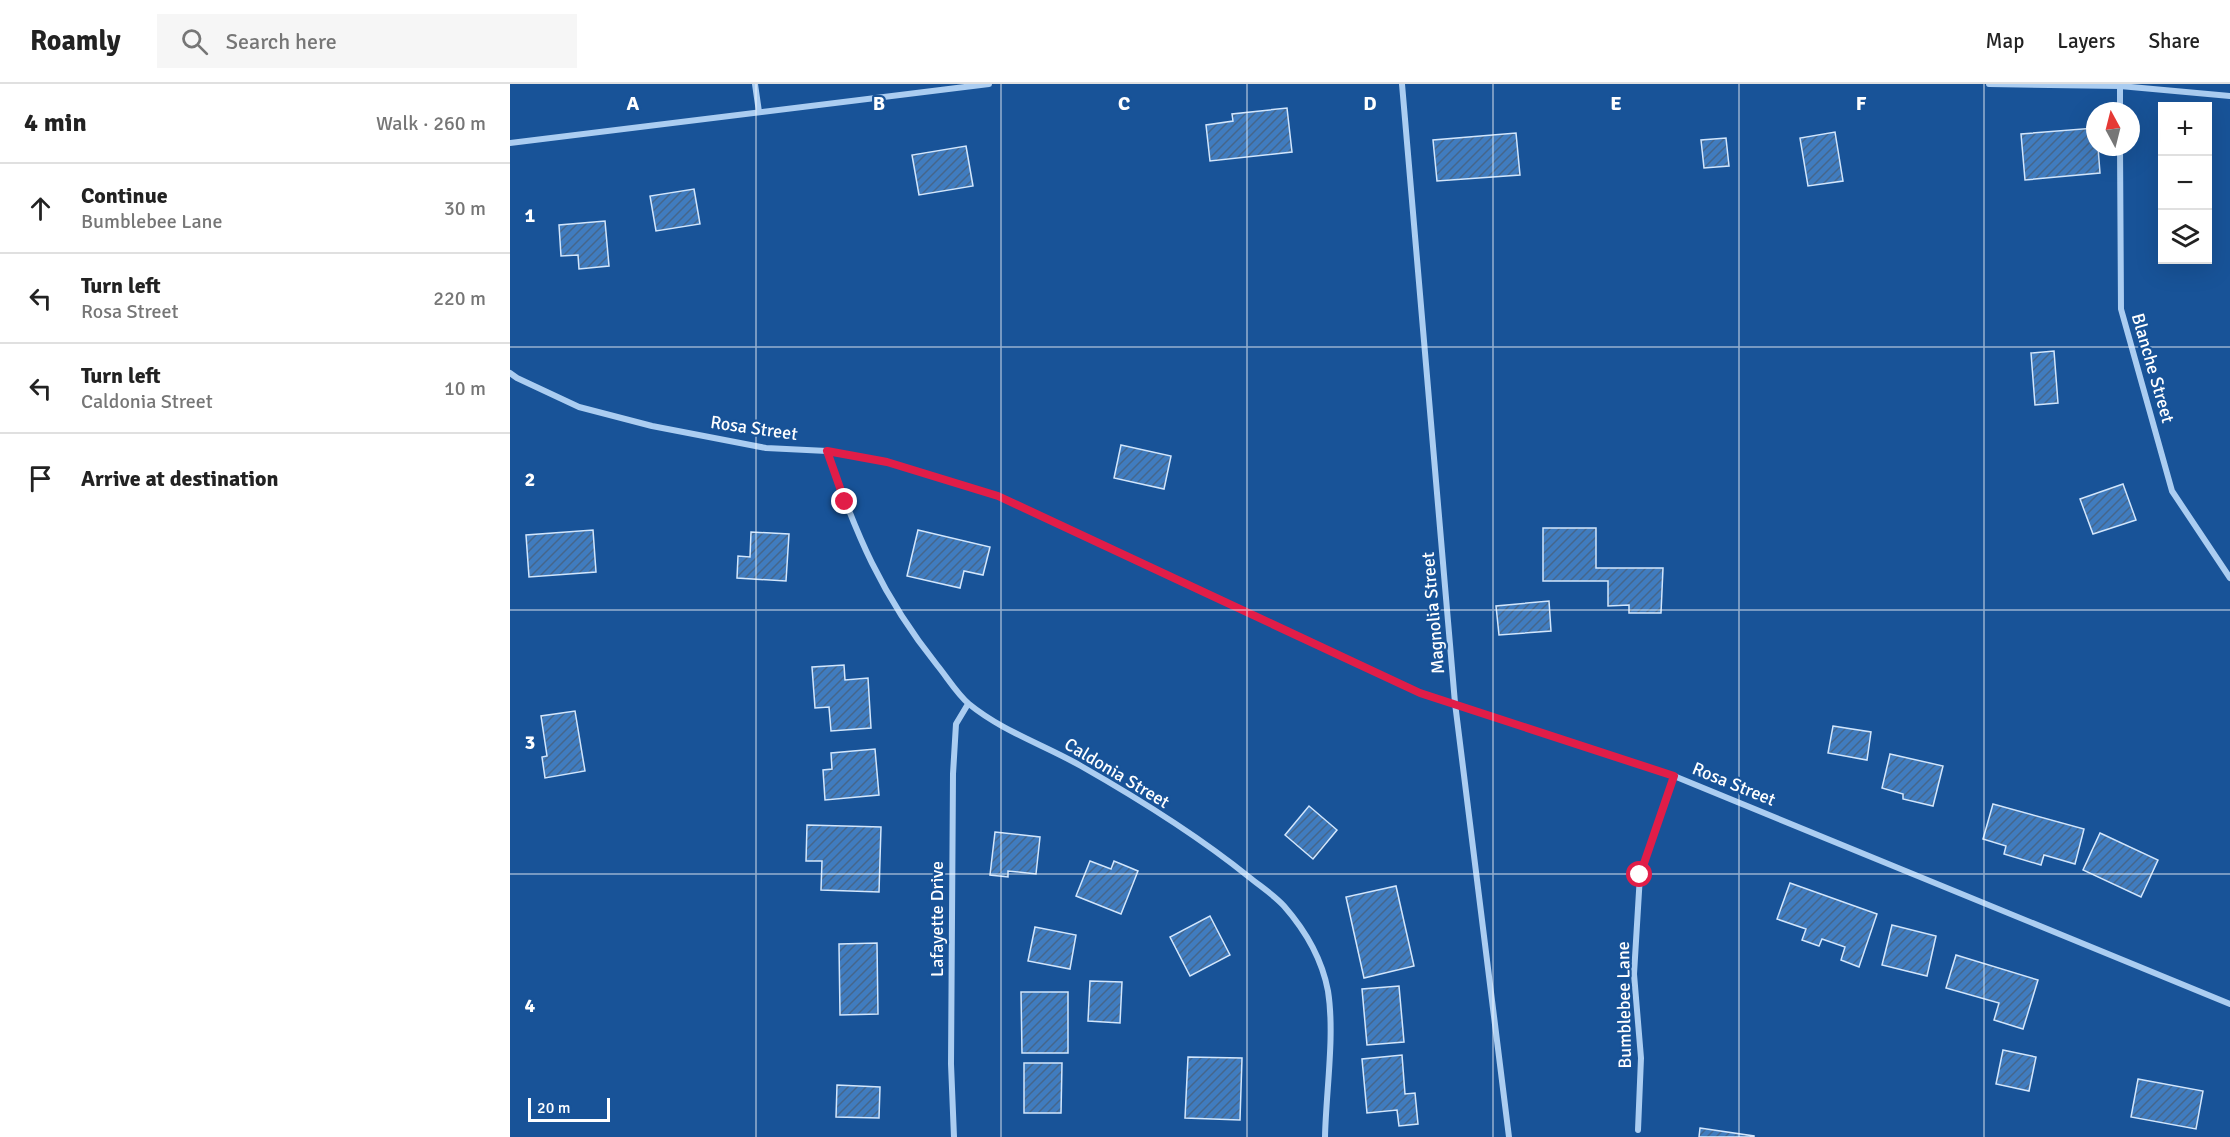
<!DOCTYPE html>
<meta charset="utf-8">
<style>
body{margin:0;font-family:Signika,sans-serif;background:#f6f6f6;color:#222}
.controls{position:absolute;right:18px;top:18px;display:grid;overflow:hidden;border-radius:0px;box-shadow:0 6px 24px #0002}
.controls button{width:54px;height:54px;display:grid;place-items:center;padding:0;border:0;border-bottom:2px solid #e0e0e0;background:#fff;color:#222;font:30px sans-serif}
.compass{position:absolute;left:1576px;top:18px;width:54px;height:54px;border-radius:50%;background:#fff;box-shadow:0 6px 24px #0002;rotate:353deg}
.scale{position:absolute;left:18px;bottom:15px;width:82px;box-sizing:border-box;padding-left:6px;border:3px solid #fff;border-top:0;font-size:16px;line-height:21px;white-space:nowrap;color:#fff;-webkit-text-stroke:4px #185398;paint-order:stroke}
.stop{position:absolute;width:18px;height:18px;margin:-14px;border:4px solid #e11d48;border-radius:50%;background:#fff}
.stop.end{background:#e11d48;border-color:#fff;box-shadow:0 2px 6px #0008}
.list{margin:0;padding:0;list-style:none}
h2{display:flex;justify-content:space-between;align-items:center;height:78px;margin:0;padding:0 24px;font-size:26px}
h2 small{font-size:20px;font-weight:400;color:#767676}
.list li{display:grid;grid-template-columns:39px 1fr auto;gap:18px;align-items:center;box-sizing:border-box;height:90px;padding:0 24px;border-top:2px solid #e0e0e0}
.list b{display:block;font-size:22px;white-space:nowrap}
.list p{margin:0;font-size:20px;white-space:nowrap;color:#767676}
.list em{font-size:20px;font-style:normal;color:#767676}
.icon{flex:none;width:33px;height:33px;fill:none;stroke:currentColor;stroke-width:2;stroke-linecap:round;stroke-linejoin:round}
.map{position:relative;flex:none;width:1720px;height:1053px;overflow:hidden}
header{display:flex;align-items:center;gap:36px;box-sizing:border-box;height:84px;padding:0 30px;background:#fff;border-bottom:2px solid #e0e0e0}
header strong{font-size:28px}
nav{display:flex;gap:33px;margin-inline-start:auto;font-size:21px}
.search{width:420px;height:54px;background:#f6f6f6;display:flex;align-items:center;gap:15px;box-sizing:border-box;padding:0 21px;border-radius:0px;color:#767676;font-size:22px}
main{display:flex}
aside{flex:1;background:#fff}
.map>svg:first-child{display:block}
</style>
<header>
<strong>Roamly</strong>
<div class="search"><svg class="icon" aria-label="search" viewBox="0 0 24 24"><circle cx="10" cy="10" r="6"/><path d="M15 15l6 6"/></svg>Search here</div>
<nav><a>Map</a><a>Layers</a><a>Share</a></nav>
</header>
<main>
<aside>
<h2>4 min<small>Walk · 260 m</small></h2>
<ul class="list">
<li><svg class="icon" aria-label="ahead" viewBox="0 0 24 24"><path d="M12 20V5M6 11l6-6 6 6"/></svg><div><b>Continue</b><p>Bumblebee Lane</p></div><em>30 m</em></li>
<li><svg class="icon" aria-label="left" viewBox="0 0 24 24"><path d="M17 20v-9H6M10 6l-5 5 5 5"/></svg><div><b>Turn left</b><p>Rosa Street</p></div><em>220 m</em></li>
<li><svg class="icon" aria-label="left" viewBox="0 0 24 24"><path d="M17 20v-9H6M10 6l-5 5 5 5"/></svg><div><b>Turn left</b><p>Caldonia Street</p></div><em>10 m</em></li>
<li><svg class="icon" aria-label="arrive" viewBox="0 0 24 24"><path d="M6 21V4h12l-3 4 3 4H6"/></svg><div><b>Arrive at destination</b></div></li>
</ul>
</aside>
<div class="map">
<svg width="1720" height="1053" viewBox="0 0 1720 1053">
<defs>
<pattern id="building-hatch" width="6" height="6" patternUnits="userSpaceOnUse" patternTransform="scale(1.5)"><rect width="6" height="6" fill="#407cbf"/><path d="M-1 1l2-2M0 6l6-6M5 7l2-2" fill="none" stroke="#45668b"/></pattern>
</defs>
<rect width="100%" height="100%" fill="#185398"/>
<g fill="url(#building-hatch)" stroke="#d2e6fc" stroke-width="1.5">
<polygon points="777,24 782,68 700,77 696,41 723,37 722,30"/>
<polygon points="1585,44 1585,63 1588,63 1590,89 1515,96 1511,50"/>
<polygon points="1325,48 1333,97 1298,102 1290,54"/>
<polygon points="1006,49 1010,91 927,97 923,56"/>
<polygon points="1216,54 1219,82 1194,84 1191,56"/>
<polygon points="456,62 463,102 409,111 402,71"/>
<polygon points="184,105 190,140 146,147 140,112"/>
<polygon points="95,137 99,182 69,185 68,171 51,172 49,141"/>
<polygon points="1544,267 1548,319 1525,321 1521,269"/>
<polygon points="611,361 661,372 654,405 604,394"/>
<polygon points="1613,400 1626,436 1583,450 1570,415"/>
<polygon points="1033,444 1086,444 1086,484 1153,484 1151,529 1119,529 1119,521 1098,522 1098,497 1033,497"/>
<polygon points="83,446 86,488 19,493 16,451"/>
<polygon points="408,446 480,463 473,491 454,487 450,504 397,492"/>
<polygon points="241,448 279,450 276,497 227,494 228,472 240,473"/>
<polygon points="1039,517 1041,547 989,551 986,522"/>
<polygon points="334,581 335,596 358,594 361,644 321,647 319,623 305,624 302,583"/>
<polygon points="65,627 75,687 35,694 32,673 37,672 31,632"/>
<polygon points="1323,642 1361,648 1357,676 1318,669"/>
<polygon points="365,665 369,711 315,716 313,686 322,685 321,669"/>
<polygon points="1380,670 1433,682 1423,722 1393,715 1393,710 1372,704"/>
<polygon points="1483,720 1574,745 1565,780 1534,771 1531,781 1494,770 1496,762 1473,755"/>
<polygon points="799,722 827,746 803,775 775,751"/>
<polygon points="297,741 371,743 369,808 311,806 312,777 296,777"/>
<polygon points="485,748 530,753 526,790 498,787 498,793 480,791"/>
<polygon points="1590,749 1648,776 1631,813 1573,786"/>
<polygon points="580,777 601,785 604,777 628,787 611,830 566,812"/>
<polygon points="1280,799 1367,830 1349,883 1331,876 1335,863 1312,855 1309,862 1292,856 1296,845 1267,835"/>
<polygon points="886,802 904,882 854,894 836,813"/>
<polygon points="700,832 720,871 680,892 660,853"/>
<polygon points="1382,841 1426,852 1417,892 1372,881"/>
<polygon points="525,843 566,851 560,885 518,877"/>
<polygon points="367,859 368,930 330,931 329,860"/>
<polygon points="1446,871 1528,896 1513,945 1484,936 1489,919 1436,904"/>
<polygon points="580,897 612,898 610,939 578,937"/>
<polygon points="889,902 894,958 857,961 852,905"/>
<polygon points="511,908 558,908 558,969 512,969"/>
<polygon points="1493,966 1526,973 1519,1007 1486,1000"/>
<polygon points="892,971 895,1010 905,1009 908,1040 889,1042 887,1026 857,1029 852,975"/>
<polygon points="678,973 732,974 730,1036 675,1034"/>
<polygon points="514,979 552,979 551,1029 514,1029"/>
<polygon points="1628,995 1693,1007 1686,1045 1621,1033"/>
<polygon points="327,1001 370,1003 369,1034 326,1033"/>
<polygon points="1190,1044 1244,1052 1244,1053 1189,1053"/>
</g>
<g fill="none" stroke-linecap="round" stroke-linejoin="round">
<g stroke="#abcdf1" stroke-width="6">
<polyline points="245,0 249,28"/>
<polyline points="892,0 945,619 999,1053"/>
<polyline points="1479,0 1610,2 1720,12"/>
<polyline points="1610,2 1610,27"/>
<polyline points="0,59 479,0"/>
<polyline points="1610,63 1611,225 1662,407 1720,494"/>
<polyline points="0,289 7,294 69,323 142,342 256,364 317,367 377,378 488,412 910,609 1164,692 1720,920"/>
<path d="M317,367c29,83 54,144 110,214 10,12 20,29 32,39 33,27 75,41 112,62 58,33 116,69 168,111 11,9 25,18 35,29 21,24 38,53 44,85 7,44 -2,100 -3,146"/>
<polyline points="1128,1046 1131,974 1124,890 1130,791 1164,692"/>
<polyline points="444,1053 441,980 443,690 446,640 458,620"/>
</g>
</g>
<g fill="none" stroke-linecap="round" stroke-linejoin="round">
<polyline stroke="#e11d48" stroke-width="8" points="335,418 317,367 377,378 488,412 910,609 1164,692 1130,791"/>
</g>
<path fill="none" stroke="#fff" stroke-width="1.5" stroke-opacity="0.55" d="M246,0v1053M491,0v1053M737,0v1053M983,0v1053M1229,0v1053M1474,0v1053M0,263h1720M0,526h1720M0,790h1720"/>
<g text-anchor="middle" dominant-baseline="central" stroke-width="4.5" stroke-linejoin="round" paint-order="stroke">
<g font-size="18" fill="#fff" stroke="#185398">
<text transform="translate(1643 284) rotate(74)">Blanche Street</text>
<text transform="translate(244 344) rotate(8)">Rosa Street</text>
<text transform="translate(923 529) rotate(-95)">Magnolia Street</text>
<text transform="translate(607 689) rotate(31)">Caldonia Street</text>
<text transform="translate(1224 700) rotate(22)">Rosa Street</text>
<text transform="translate(427 835) rotate(-90)">Lafayette Drive</text>
<text transform="translate(1114 921) rotate(-91)">Bumblebee Lane</text>
</g>
</g>
<g font-size="20" text-anchor="middle" font-weight="bold" fill="#fff" stroke="#185398" stroke-width="4.5" stroke-linejoin="round" paint-order="stroke">
<text x="123" y="26">A</text>
<text x="369" y="26">B</text>
<text x="614" y="26">C</text>
<text x="860" y="26">D</text>
<text x="1106" y="26">E</text>
<text x="1351" y="26">F</text>
<text x="20" y="138">1</text>
<text x="20" y="402">2</text>
<text x="20" y="665">3</text>
<text x="20" y="928">4</text>
</g>
</svg>
<div class="controls">
<button>+</button>
<button>−</button>
<button><svg class="icon" aria-label="layers" viewBox="0 0 24 24"><path d="M12 4l9 5-9 5-9-5zM3 14l9 5 9-5"/></svg></button>
</div>
<svg class="compass" viewBox="-18 -18 36 36"><path d="M0-13l5 13h-10z" fill="#e53935"/><path d="M0 13l5-13h-10z" fill="#767676"/></svg>
<div class="scale">20 m</div>
<div class="stop" style="left:1130px;top:791px"></div>
<div class="stop end" style="left:335px;top:418px"></div>
</div>
</main>
